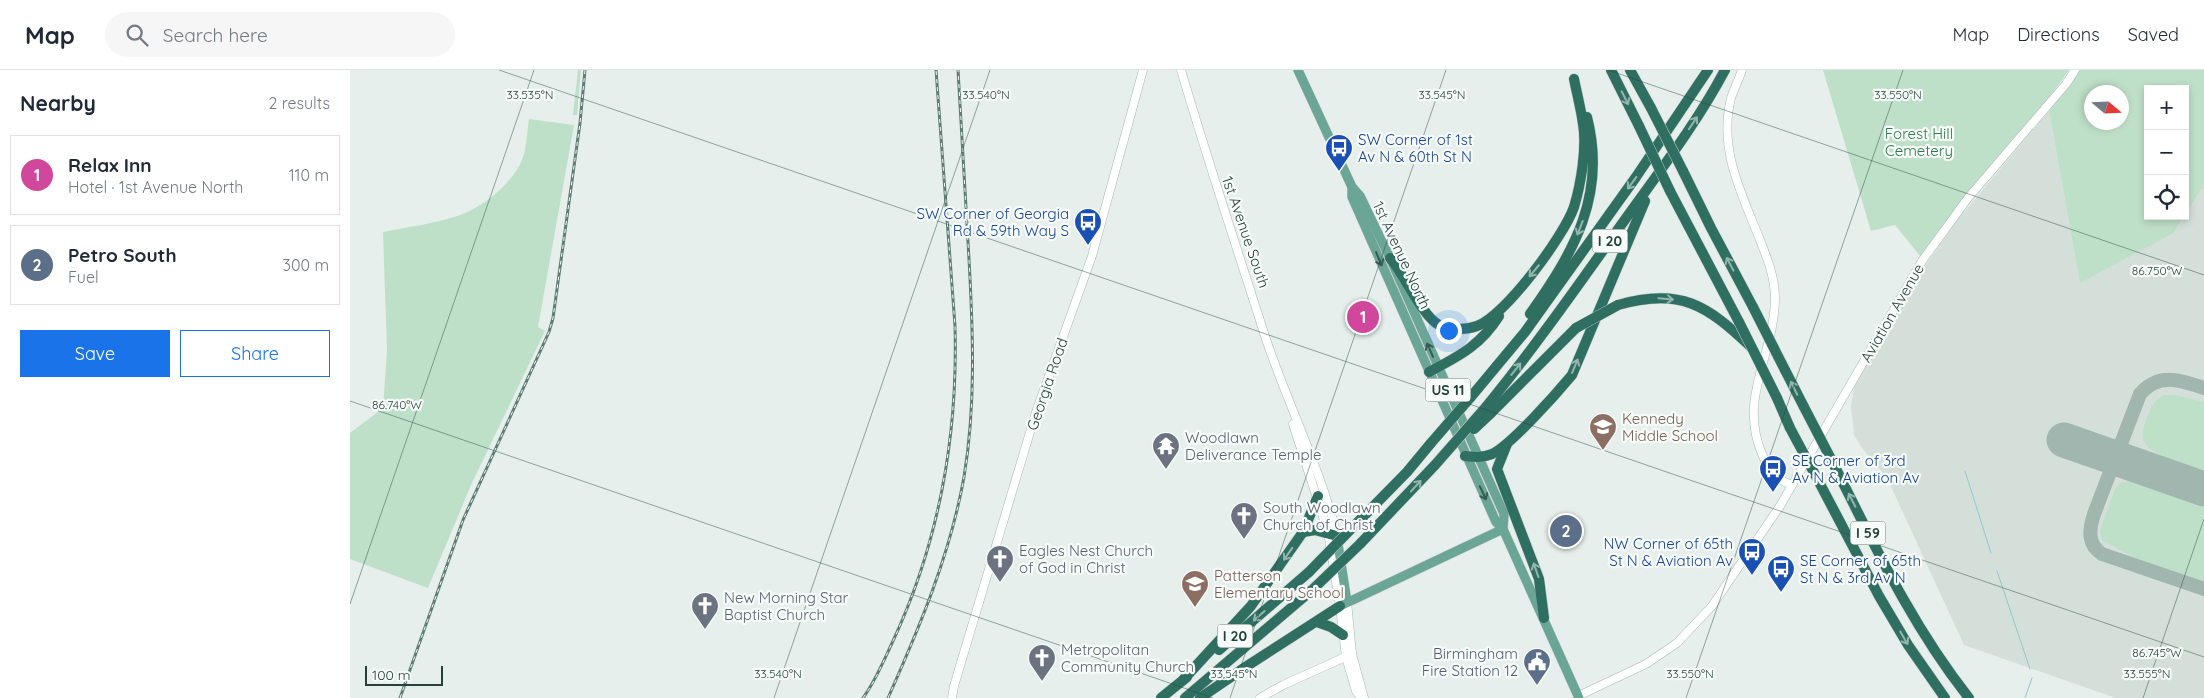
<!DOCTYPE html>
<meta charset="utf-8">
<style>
body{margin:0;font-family:Quicksand,sans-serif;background:#f6f6f7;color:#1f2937}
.controls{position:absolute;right:15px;top:15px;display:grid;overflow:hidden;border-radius:0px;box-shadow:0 2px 8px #0003}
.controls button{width:45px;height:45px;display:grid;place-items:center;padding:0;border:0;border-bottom:1px solid #e0e1e3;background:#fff;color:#1f2937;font:25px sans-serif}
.compass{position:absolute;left:1734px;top:15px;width:45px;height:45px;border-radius:50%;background:#fff;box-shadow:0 2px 8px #0003;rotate:109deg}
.scale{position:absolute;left:15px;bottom:12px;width:78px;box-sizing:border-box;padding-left:5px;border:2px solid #24423a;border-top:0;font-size:14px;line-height:18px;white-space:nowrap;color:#24423a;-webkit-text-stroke:4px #f7fbf9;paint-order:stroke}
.you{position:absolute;left:1098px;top:260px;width:18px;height:18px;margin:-12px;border:4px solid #fff;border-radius:50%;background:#1a73e8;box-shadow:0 0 0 8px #1a73e833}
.badge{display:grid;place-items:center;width:32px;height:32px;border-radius:50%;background:#1a73e8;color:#fff;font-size:16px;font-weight:700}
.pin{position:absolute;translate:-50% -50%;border:2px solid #fff;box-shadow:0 1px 5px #0006}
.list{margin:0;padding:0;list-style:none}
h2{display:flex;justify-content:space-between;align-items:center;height:65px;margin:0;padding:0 20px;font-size:21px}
h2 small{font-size:16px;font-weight:400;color:#747a83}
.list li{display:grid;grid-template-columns:32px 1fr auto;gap:15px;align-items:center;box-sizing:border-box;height:80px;margin:0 10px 10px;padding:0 10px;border:1px solid #e0e1e3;border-radius:0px}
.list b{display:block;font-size:19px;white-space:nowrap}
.list p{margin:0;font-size:16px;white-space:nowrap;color:#747a83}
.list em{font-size:16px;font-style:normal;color:#747a83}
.actions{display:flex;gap:10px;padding:15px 20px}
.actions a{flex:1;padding:11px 0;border:1px solid #1a73e8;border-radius:0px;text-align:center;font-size:18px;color:#1a73e8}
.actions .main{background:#1a73e8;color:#fff}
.icon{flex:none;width:28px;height:28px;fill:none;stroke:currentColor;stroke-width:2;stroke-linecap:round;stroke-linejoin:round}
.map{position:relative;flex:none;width:1854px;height:628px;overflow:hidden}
header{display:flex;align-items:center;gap:30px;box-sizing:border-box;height:70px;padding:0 25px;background:#fff;border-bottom:1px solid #e0e1e3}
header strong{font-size:24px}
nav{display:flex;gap:28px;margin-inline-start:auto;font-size:18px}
.search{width:350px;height:45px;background:#f6f6f7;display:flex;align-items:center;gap:12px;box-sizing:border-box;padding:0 18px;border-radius:28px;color:#747a83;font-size:19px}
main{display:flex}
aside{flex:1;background:#fff}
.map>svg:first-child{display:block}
</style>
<header>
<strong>Map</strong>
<div class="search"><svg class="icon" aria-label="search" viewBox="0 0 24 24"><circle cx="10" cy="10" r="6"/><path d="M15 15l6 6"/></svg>Search here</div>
<nav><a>Map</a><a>Directions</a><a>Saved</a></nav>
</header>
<main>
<aside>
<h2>Nearby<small>2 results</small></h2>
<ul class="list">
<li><span class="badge" style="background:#d1479c">1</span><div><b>Relax Inn</b><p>Hotel · 1st Avenue North</p></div><em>110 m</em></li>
<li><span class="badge" style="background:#5c6f8a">2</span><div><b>Petro South</b><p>Fuel</p></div><em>300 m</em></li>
</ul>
<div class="actions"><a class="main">Save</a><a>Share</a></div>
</aside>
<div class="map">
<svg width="1854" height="628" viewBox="0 0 1854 628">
<rect width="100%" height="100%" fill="#e6efeb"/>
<polygon fill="#d4dfda" points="1699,41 1730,212 1824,163 1854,115 1854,628 1766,628 1614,575 1537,408 1512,378 1504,365 1501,336 1504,317 1553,228 1605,153"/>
<g fill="#bfe0c8" fill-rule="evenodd">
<polygon points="228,0 231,0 227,45 223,45"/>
<polygon points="1473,0 1719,0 1693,36 1591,158 1571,187 1545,155 1521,161"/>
<path d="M1730,0h124v115l-19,30v-126h-37v127h36l-10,17 -94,50 -31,-172 19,-23zM1742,22h30v30h-30z"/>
<path d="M179,49l45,6 -36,202 7,4 -74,154 -43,103 -78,-29v-126l33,-25 4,-57 -4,-119c24,-5 50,-8 74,-16 24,-7 56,-33 65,-56 5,-13 5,-28 7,-41z"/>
<path d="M1815,325h9l30,7v68c-15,-5 -58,-14 -61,-32 -1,-8 2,-15 5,-23 4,-9 7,-17 17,-20z"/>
<polygon points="1779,411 1854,437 1854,513 1788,490 1752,470 1750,460 1765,419 1770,413"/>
</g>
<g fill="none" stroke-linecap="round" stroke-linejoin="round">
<g stroke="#8ec9d4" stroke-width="1">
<polyline points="1615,401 1641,483"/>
<polyline points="1647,501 1680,599"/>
<polyline points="1675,628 1682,608"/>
</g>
<path stroke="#a2b6b0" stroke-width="14" d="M1854,318c-24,-8 -45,-16 -64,6l-46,120c-5,16 -7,30 8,40l102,35"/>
<polyline stroke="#a2b6b0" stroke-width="35" points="1714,370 1854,419"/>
<defs>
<g id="secondary">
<path d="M831,0c26,88 55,176 83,263 22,68 56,133 73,203"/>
<path d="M1392,0c-3,9 -8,19 -11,28 -13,52 11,96 29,142 8,20 15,38 15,59 -1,58 -37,98 -13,155 7,17 13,25 30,31"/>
<polyline points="943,354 978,462 990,536 996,587 1006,621 1011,628"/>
<polyline points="997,532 1002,584 1014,628"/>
<polyline points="1228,626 1296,594 1327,573 1362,536 1430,436 1572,191 1618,128 1716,14 1725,0"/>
<polyline points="602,628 604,616 686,342 742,186 793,0"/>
<polyline points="910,628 933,615 1002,584"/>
</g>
<g id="primary">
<polyline points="948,0 1002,117 1010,126 1040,188 1154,444 1153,459"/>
<polyline points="1002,117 1002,127 1146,452 1153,459 1229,628"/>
<polyline points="987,468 997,532"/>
<polyline points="990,536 1153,459"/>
</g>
<g id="highway">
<polyline points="1261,0 1289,56"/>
<polyline points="1280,0 1301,38"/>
<polyline points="1333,101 1361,158 1403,237"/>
<polyline points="1320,121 1389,252"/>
<path d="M1040,188c14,16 32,58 49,67 10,5 27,5 38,1 28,-10 87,-90 97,-119 7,-23 13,-60 9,-83 -2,-15 -6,-30 -9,-45"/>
<path d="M1268,235c62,-18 89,0 133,42"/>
<path d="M1180,244c44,-62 77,-119 57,-197"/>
<polyline points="1435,300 1454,337"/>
<path d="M1079,302c30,-16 51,-26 70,-56"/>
<polyline points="1120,328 1175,262 1286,107 1358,0"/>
<polyline points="1427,328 1440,358"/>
<path d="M1136,337c49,-60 93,-123 138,-186 35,-49 73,-98 101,-151"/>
<polyline points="1141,343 1226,258"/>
<polyline points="1157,374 1147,399 1189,509 1194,548"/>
<path d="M1115,386c10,1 17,2 27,-2 19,-9 65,-61 80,-79l73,-174"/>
<path d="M1481,389c42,83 80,166 138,239"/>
<polyline points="1469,412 1529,526 1558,575 1595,628"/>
<polyline points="1003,457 1057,402 1081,373"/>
<polyline points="953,462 965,460 987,466"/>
<polyline points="1010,474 1085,395"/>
<polyline points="967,552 981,557 993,565"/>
<polyline points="869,580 959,502"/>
<polyline points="833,610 901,536 953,462 968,426"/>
<polyline points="811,628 837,607"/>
<polyline points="835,628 962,520"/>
<polyline points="850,628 897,596 990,536"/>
</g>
</defs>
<use href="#secondary" stroke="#a4bbb3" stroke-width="9"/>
<use href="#primary" stroke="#c2cac8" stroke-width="10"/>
<use href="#highway" stroke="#c2cac8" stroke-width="11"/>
<use href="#secondary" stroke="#fff" stroke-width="8"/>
<use href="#primary" stroke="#6aa596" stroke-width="9"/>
<use href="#highway" stroke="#2f6f62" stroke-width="10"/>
<defs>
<g id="rail">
<polyline points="50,628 113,450 199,262 203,248 230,53 235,0"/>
<path d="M513,628c13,-18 21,-38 30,-57 46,-99 65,-207 62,-315l-19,-256"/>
<path d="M538,628c32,-72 62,-143 76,-221 12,-72 9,-145 5,-218 -4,-63 -7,-126 -11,-189"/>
</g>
</defs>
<use href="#rail" stroke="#5f7d75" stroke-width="3"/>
<use href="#rail" stroke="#f7fbf9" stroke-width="1" stroke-dasharray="4" stroke-linecap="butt"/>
<defs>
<g id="highway-bridge">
<polyline points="1301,38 1333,101"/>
<polyline points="1289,56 1320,121"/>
<polyline points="1403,237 1435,300"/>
<polyline points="1389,252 1427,328"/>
<polyline points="1226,258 1268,235"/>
<polyline points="1454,337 1481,389"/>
<polyline points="1440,358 1469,412"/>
<polyline points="1124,359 1141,343"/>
<polyline points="1081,373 1120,328"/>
<polyline points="1085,395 1136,337"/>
<polyline points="959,502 1003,457"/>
<polyline points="962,520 1010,474"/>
</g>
</defs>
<use href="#highway-bridge" stroke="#c2cac8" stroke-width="11" stroke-linecap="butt"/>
<use href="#highway-bridge" stroke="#2f6f62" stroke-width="10"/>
</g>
<defs><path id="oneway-shaft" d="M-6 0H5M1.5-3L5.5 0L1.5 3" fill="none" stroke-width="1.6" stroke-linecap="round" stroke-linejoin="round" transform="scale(1.25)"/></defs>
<g stroke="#93b5ae">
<use href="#oneway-shaft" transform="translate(1275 28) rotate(63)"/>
<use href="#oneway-shaft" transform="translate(1343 53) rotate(-56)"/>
<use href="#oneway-shaft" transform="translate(1282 113) rotate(126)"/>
<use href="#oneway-shaft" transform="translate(1230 158) rotate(111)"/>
<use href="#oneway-shaft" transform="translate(1380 194) rotate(-118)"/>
<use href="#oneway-shaft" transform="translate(1184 201) rotate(130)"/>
<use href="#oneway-shaft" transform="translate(1316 229) rotate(5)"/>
<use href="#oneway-shaft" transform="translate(1225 296) rotate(-67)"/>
<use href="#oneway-shaft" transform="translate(1166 299) rotate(-52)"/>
<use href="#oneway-shaft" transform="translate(1444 318) rotate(-116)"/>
<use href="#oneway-shaft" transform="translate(1066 416) rotate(-47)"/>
<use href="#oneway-shaft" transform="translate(1502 430) rotate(-117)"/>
<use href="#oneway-shaft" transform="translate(938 484) rotate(125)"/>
<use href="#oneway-shaft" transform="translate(1186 500) rotate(-109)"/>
<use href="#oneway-shaft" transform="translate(909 546) rotate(139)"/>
<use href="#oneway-shaft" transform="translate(1554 568) rotate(60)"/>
</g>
<g stroke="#365b51">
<use href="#oneway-shaft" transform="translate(1029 189) rotate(67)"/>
<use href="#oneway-shaft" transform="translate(1080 280) rotate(-114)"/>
<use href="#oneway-shaft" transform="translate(1133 423) rotate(65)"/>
</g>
<path fill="none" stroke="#24423a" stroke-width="1" stroke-opacity="0.45" d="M149,0l1705,587M1258,0l596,205M0,331l863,297M0,534l184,-534M424,628l216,-628M880,628l216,-628M1336,628l217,-628M1793,628l61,-179"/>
<defs>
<symbol id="bus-pin" viewBox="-11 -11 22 30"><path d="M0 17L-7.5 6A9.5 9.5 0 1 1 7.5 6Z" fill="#1a4fb4" stroke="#f7fbf9"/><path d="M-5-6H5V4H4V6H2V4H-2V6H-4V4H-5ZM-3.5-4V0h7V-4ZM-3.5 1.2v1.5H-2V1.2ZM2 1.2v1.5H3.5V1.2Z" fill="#fff"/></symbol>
<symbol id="school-pin" viewBox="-11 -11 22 30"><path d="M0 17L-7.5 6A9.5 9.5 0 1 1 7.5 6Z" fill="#8d6e63" stroke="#f7fbf9"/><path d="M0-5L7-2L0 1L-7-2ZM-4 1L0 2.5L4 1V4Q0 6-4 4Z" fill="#fff"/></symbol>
<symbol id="temple-pin" viewBox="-11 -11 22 30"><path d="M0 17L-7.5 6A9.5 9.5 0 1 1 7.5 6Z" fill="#6b7280" stroke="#f7fbf9"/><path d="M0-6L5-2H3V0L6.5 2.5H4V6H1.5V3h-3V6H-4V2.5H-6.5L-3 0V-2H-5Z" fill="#fff"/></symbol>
<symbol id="church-pin" viewBox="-11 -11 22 30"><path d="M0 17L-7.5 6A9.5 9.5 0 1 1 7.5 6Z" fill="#6b7280" stroke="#f7fbf9"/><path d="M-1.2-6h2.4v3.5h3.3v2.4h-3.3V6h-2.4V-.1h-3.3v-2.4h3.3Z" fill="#fff"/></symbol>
<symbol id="civic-pin" viewBox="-11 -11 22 30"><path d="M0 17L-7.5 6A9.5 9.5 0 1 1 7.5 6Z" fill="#5c6f8a" stroke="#f7fbf9"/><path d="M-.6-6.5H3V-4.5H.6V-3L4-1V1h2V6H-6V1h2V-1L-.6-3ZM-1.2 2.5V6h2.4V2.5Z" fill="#fff"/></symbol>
</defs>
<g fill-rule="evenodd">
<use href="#bus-pin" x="973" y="62" width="32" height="43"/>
<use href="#bus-pin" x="722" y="136" width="32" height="43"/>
<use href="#school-pin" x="1237" y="341" width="32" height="43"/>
<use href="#temple-pin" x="800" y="360" width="32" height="43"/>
<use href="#bus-pin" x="1407" y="383" width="32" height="43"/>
<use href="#church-pin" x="878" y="430" width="32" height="43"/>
<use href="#bus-pin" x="1386" y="466" width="32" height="43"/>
<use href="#church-pin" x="634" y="473" width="32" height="43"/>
<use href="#bus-pin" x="1415" y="483" width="32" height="43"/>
<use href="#school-pin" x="829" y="498" width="32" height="43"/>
<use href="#church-pin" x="339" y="520" width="32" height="43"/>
<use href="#church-pin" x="676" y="572" width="32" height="43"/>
<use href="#civic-pin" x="1171" y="576" width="32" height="43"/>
</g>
<g text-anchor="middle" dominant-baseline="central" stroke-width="4.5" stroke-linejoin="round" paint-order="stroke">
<g fill="#f7fbf9" stroke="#637a73" stroke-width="1">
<rect x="1242.5" y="159.5" width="35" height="23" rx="4"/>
<rect x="1075.5" y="308.5" width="45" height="23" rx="4"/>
<rect x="1500.5" y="451.5" width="35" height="23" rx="4"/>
<rect x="867.5" y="554.5" width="35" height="23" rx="4"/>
</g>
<g font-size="14" font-weight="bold" fill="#24423a">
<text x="1260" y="171">I 20</text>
<text x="1098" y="320">US 11</text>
<text x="1518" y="463">I 59</text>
<text x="885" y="566">I 20</text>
</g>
<g font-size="15" fill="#2d7a4b" stroke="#f7fbf9">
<text x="1569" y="63">Forest Hill<tspan x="1569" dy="17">Cemetery</tspan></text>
</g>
<g font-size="15" fill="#164399" stroke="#f7fbf9" text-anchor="start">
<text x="1008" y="69">SW Corner of 1st<tspan x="1008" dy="17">Av N &amp; 60th St N</tspan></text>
<text x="719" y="143" text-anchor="end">SW Corner of Georgia<tspan x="719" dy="17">Rd &amp; 59th Way S</tspan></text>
<text x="1442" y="390">SE Corner of 3rd<tspan x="1442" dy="17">Av N &amp; Aviation Av</tspan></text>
<text x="1383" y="473" text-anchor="end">NW Corner of 65th<tspan x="1383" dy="17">St N &amp; Aviation Av</tspan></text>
<text x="1450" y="490">SE Corner of 65th<tspan x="1450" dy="17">St N &amp; 3rd Av N</tspan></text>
</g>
<g font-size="15" fill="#24423a" stroke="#f7fbf9">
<text transform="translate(896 162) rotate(71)">1st Avenue South</text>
<text transform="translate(1052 185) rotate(65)">1st Avenue North</text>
<text transform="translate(1542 243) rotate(-60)">Aviation Avenue</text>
<text transform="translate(697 314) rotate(-71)">Georgia Road</text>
</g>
<g font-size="15" fill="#785e54" stroke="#f7fbf9" text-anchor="start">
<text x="1272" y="348">Kennedy<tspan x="1272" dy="17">Middle School</tspan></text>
<text x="864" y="505">Patterson<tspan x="864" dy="17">Elementary School</tspan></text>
</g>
<g font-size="15" fill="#5b616d" stroke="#f7fbf9" text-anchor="start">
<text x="835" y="367">Woodlawn<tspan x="835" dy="17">Deliverance Temple</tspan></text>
<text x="913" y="437">South Woodlawn<tspan x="913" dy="17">Church of Christ</tspan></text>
<text x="669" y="480">Eagles Nest Church<tspan x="669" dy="17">of God in Christ</tspan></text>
<text x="374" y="527">New Morning Star<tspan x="374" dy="17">Baptist Church</tspan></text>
<text x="711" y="579">Metropolitan<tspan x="711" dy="17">Community Church</tspan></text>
</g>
<g font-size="15" fill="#4e5e75" stroke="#f7fbf9" text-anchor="end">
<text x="1168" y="583">Birmingham<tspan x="1168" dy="17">Fire Station 12</tspan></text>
</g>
</g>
<g font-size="12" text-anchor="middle" fill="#24423a" stroke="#f7fbf9" stroke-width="4.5" stroke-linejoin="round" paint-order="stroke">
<text x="180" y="29">33.535°N</text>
<text x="636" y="29">33.540°N</text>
<text x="1092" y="29">33.545°N</text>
<text x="1548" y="29">33.550°N</text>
<text x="1807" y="205">86.750°W</text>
<text x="47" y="339">86.740°W</text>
<text x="1807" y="587">86.745°W</text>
<text x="428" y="608">33.540°N</text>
<text x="884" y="608">33.545°N</text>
<text x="1340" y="608">33.550°N</text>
<text x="1797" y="608">33.555°N</text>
</g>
</svg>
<div class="controls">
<button>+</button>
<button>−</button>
<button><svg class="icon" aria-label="locate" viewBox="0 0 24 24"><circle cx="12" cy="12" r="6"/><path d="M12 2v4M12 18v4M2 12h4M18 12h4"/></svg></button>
</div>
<svg class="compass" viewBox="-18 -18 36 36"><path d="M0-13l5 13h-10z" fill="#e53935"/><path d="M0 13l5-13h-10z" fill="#747a83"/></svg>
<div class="scale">100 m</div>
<div class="you"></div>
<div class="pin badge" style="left:1013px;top:247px;background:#d1479c">1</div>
<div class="pin badge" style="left:1216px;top:461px;background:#5c6f8a">2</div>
</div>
</main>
